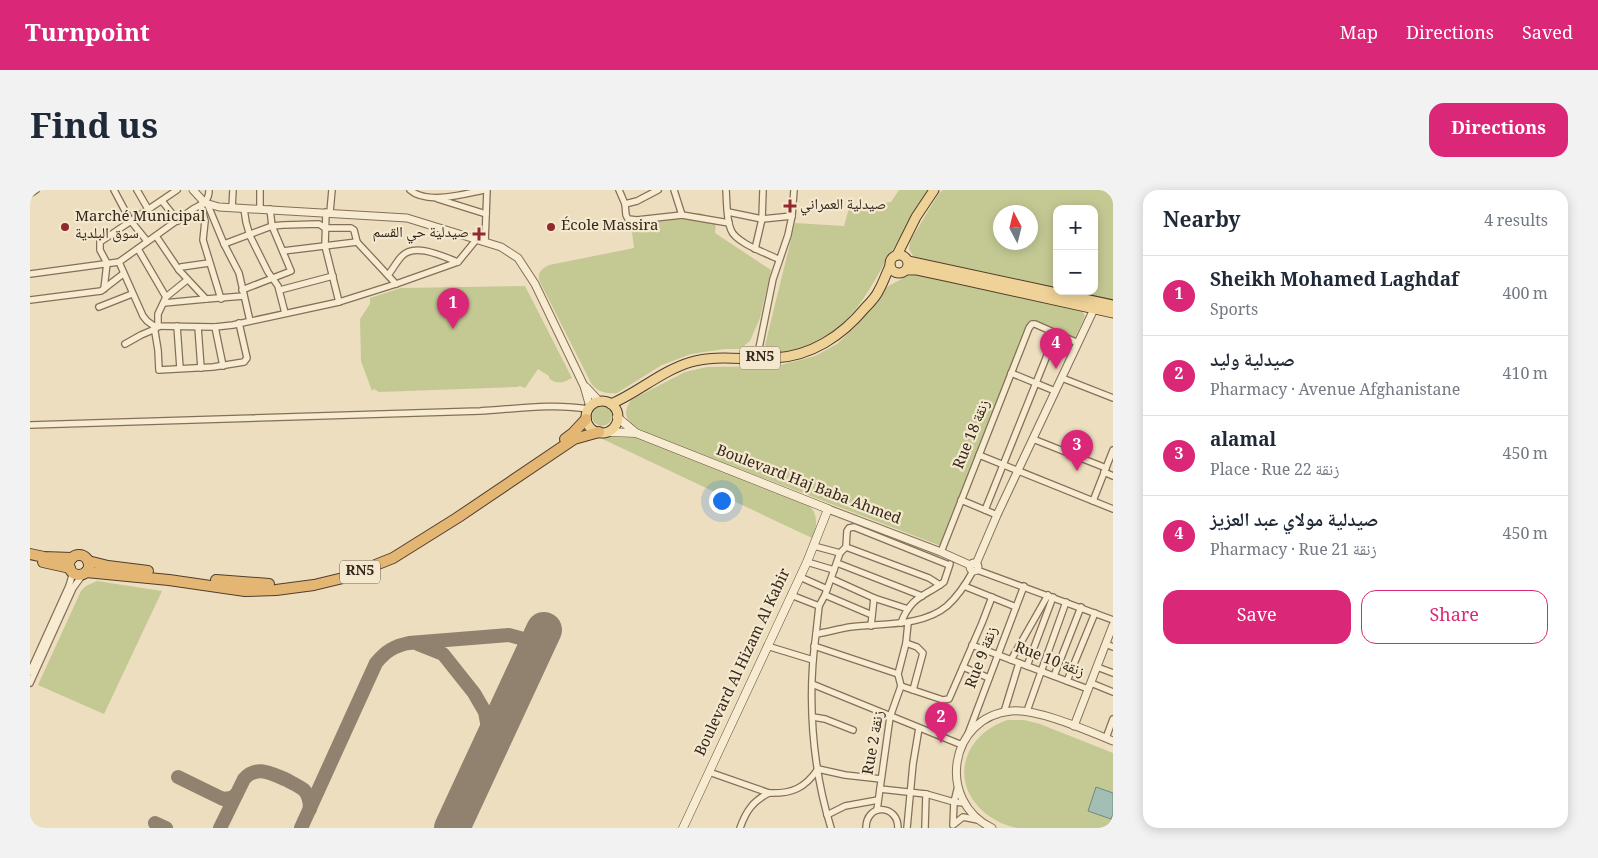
<!DOCTYPE html>
<meta charset="utf-8">
<style>
body{margin:0;font-family:Georgia,"Noto Naskh Arabic",serif;background:#f2f2f3;color:#1f2937}
.controls{position:absolute;right:15px;top:15px;display:grid;overflow:hidden;border-radius:10px;box-shadow:0 2px 12px #0003}
.controls button{width:45px;height:45px;display:grid;place-items:center;padding:0;border:0;border-bottom:1px solid #e0e1e3;background:#fff;color:#1f2937;font:25px sans-serif}
.compass{position:absolute;left:963px;top:15px;width:45px;height:45px;border-radius:50%;background:#fff;box-shadow:0 2px 12px #0003;rotate:353deg}
.you{position:absolute;left:691px;top:310px;width:18px;height:18px;margin:-12px;border:4px solid #fff;border-radius:50%;background:#1a73e8;box-shadow:0 0 0 8px #1a73e833}
.badge{display:grid;place-items:center;width:32px;height:32px;border-radius:50%;background:#db2777;color:#fff;font-size:16px;font-weight:700}
.pin{position:absolute;translate:-50% -41px;filter:drop-shadow(0 1px 2px #0008)}
.pin::after{content:'';position:absolute;top:26px;width:18px;height:15px;background:inherit;clip-path:polygon(0 0,100% 0,50% 100%)}
.list{margin:0;padding:0;list-style:none}
h2{display:flex;justify-content:space-between;align-items:center;height:65px;margin:0;padding:0 20px;font-size:21px}
h2 small{font-size:16px;font-weight:400;color:#747a83}
.list li{display:grid;grid-template-columns:32px 1fr auto;gap:15px;align-items:center;box-sizing:border-box;height:80px;padding:0 20px;border-top:1px solid #e0e1e3}
.list b{display:block;font-size:19px;white-space:nowrap}
.list p{margin:0;font-size:16px;white-space:nowrap;color:#747a83}
.list em{font-size:16px;font-style:normal;color:#747a83}
.actions{display:flex;gap:10px;padding:15px 20px}
.actions a{flex:1;padding:11px 0;border:1px solid #db2777;border-radius:15px;text-align:center;font-size:18px;color:#db2777}
.actions .main{background:#db2777;color:#fff}
.map{position:relative;flex:none;width:1083px;height:638px;overflow:hidden;border-radius:15px}
header{display:flex;align-items:center;gap:30px;box-sizing:border-box;height:70px;padding:0 25px;background:#db2777;color:#fff}
header strong{font-size:24px}
nav{display:flex;gap:28px;margin-inline-start:auto;font-size:18px}
.intro{display:flex;align-items:center;justify-content:space-between;box-sizing:border-box;height:120px;padding:0 30px}
h1{margin:0;font-size:35px}
.button{padding:12px 22px;border-radius:15px;background:#db2777;color:#fff;font-size:18px;font-weight:700}
main{display:flex;gap:30px;padding:0 30px}
aside{flex:1;background:#fff;border-radius:15px;box-shadow:0 2px 12px #0003}
.map>svg:first-child{display:block}
</style>
<header>
<strong>Turnpoint</strong>
<nav><a>Map</a><a>Directions</a><a>Saved</a></nav>
</header>
<div class="intro"><h1>Find us</h1><a class="button">Directions</a></div>
<main>
<div class="map">
<svg width="1083" height="638" viewBox="0 0 1083 638">
<rect width="100%" height="100%" fill="#ecdebf"/>
<g fill="#c4c994" fill-rule="evenodd">
<path d="M869,0h29c-13,23 -27,46 -41,69 -24,42 -44,81 -96,92 -11,2 -19,5 -26,-6l30,-122 49,3 5,-18 42,-6z"/>
<path d="M913,0h170v114l-191,-42 -8,-4 -5,-9 1,-8 29,-48zM1027,19h37v82h-37zM971,22h30v30h-30z"/>
<path d="M649,23h21l16,7 -1,13 56,37 -11,48 -10,23 -10,8h-15l-34,5 -29,11 -45,28c-11,1 -20,-1 -26,-10l-52,-103c-1,-9 3,-11 10,-15l85,-17 -3,-25z"/>
<path d="M887,85l164,34 4,7 -10,22 -25,-6 -21,-11 -88,225 -290,-111c-15,-7 -34,-15 -20,-35l54,-28 22,-5 70,-1 38,-10 22,-12 19,-18 29,-38 22,-12z"/>
<path d="M495,96l47,92c-9,5 -16,7 -23,0v-2l-11,-7 -13,19 -5,-2 -3,1 -138,5 -5,-3 -2,2 -11,-30 -1,-42 10,-15v-6l31,-10z"/>
<circle cx="572" cy="226" r="10"/>
<path d="M584,244l26,3 168,67c10,10 10,21 4,34l-218,-103z"/>
<polygon points="67,391 132,401 74,524 8,495 51,401 56,396"/>
<path d="M977,530h17l16,4 73,29v75c-22,0 -43,0 -65,0 -10,0 -21,0 -30,0 -30,-5 -59,-32 -53,-64 5,-23 21,-36 42,-44z"/>
</g>
<polygon fill="#a2beb5" stroke="#6a8b82" points="1066,597 1083,603 1083,624 1081,629 1058,621"/>
<g fill="none" stroke-linecap="round" stroke-linejoin="round">
<g stroke="#90826e" stroke-width="14">
<polyline points="388,454 413,464 444,503 455,522 458,538 460,548 455,566"/>
<polyline points="148,587 193,609 201,608 206,605"/>
<polyline points="125,633 136,638"/>
<path d="M190,638l24,-49c13,-15 28,-5 43,1 5,3 12,6 17,10 5,5 6,12 6,19"/>
<path d="M271,638l75,-165c10,-12 18,-17 33,-20l100,-8 29,8"/>
</g>
<polyline stroke="#90826e" stroke-width="36" points="422,638 514,440"/>
<defs>
<g id="minor">
<polyline points="84,0 100,30 117,51"/>
<polyline points="107,0 118,19"/>
<path d="M380,0c17,15 54,4 74,0"/>
<polyline points="589,0 595,14 596,25 598,29 607,30 652,25"/>
<polyline points="644,0 652,25 699,33"/>
<path d="M696,0c1,12 0,29 5,40 5,13 35,23 47,29"/>
<polyline points="0,4 6,0"/>
<polyline points="408,9 456,24"/>
<polyline points="132,11 148,31"/>
<polyline points="177,13 194,54 209,83 220,131"/>
<polyline points="595,14 607,11 628,0"/>
<polyline points="171,15 175,31 173,50 191,109"/>
<polyline points="202,18 203,0"/>
<polyline points="230,18 230,0"/>
<polyline points="214,19 216,32 220,46 238,82 248,96 255,123"/>
<polyline points="296,22 295,56 309,112"/>
<polyline points="300,22 302,0"/>
<polyline points="698,22 732,29 762,26"/>
<polyline points="126,46 149,80"/>
<polyline points="455,52 457,0"/>
<polyline points="194,54 242,36 253,35 289,34 295,38 321,38 324,40 327,52 366,94"/>
<polyline points="108,59 136,107 128,124 128,137"/>
<polyline points="725,59 732,29 733,0"/>
<polyline points="253,61 327,52"/>
<polyline points="89,72 113,126 117,131 124,136 185,137 203,135 309,112 366,94 428,72 446,50"/>
<polyline points="179,73 151,77 149,80 176,109 214,106"/>
<path d="M0,84l89,-12 74,-53c9,-5 16,-7 16,-19"/>
<path d="M358,85c5,-6 9,-14 14,-19 13,-14 42,1 56,6"/>
<polyline points="74,99 77,73 70,60 70,52 147,0"/>
<polyline points="212,100 261,81 242,36 240,19"/>
<polyline points="250,100 303,86"/>
<polyline points="136,107 157,90"/>
<polyline points="0,110 71,101 93,84"/>
<polyline points="134,113 176,109"/>
<polyline points="69,117 102,104"/>
<polyline points="124,136 128,160 129,180 183,177 214,172 217,168 209,133"/>
<polyline points="147,136 150,178"/>
<polyline points="168,137 171,178"/>
<polyline points="185,137 193,176"/>
<polyline points="95,154 111,145 125,139"/>
<polyline points="727,168 743,89 758,45 762,26 764,0"/>
<polyline points="981,183 1025,201"/>
<polyline points="1032,188 1083,208"/>
<path d="M0,235l450,-14c35,-2 73,-8 108,-2"/>
<polyline points="1003,249 1076,278"/>
<polyline points="949,265 1083,319"/>
<polyline points="1074,282 1083,286"/>
<polyline points="931,310 967,325"/>
<polyline points="1063,311 1083,260"/>
<polyline points="955,320 1026,143"/>
<polyline points="784,356 810,363"/>
<polyline points="816,357 899,388 910,395"/>
<polyline points="911,362 999,138 1002,134 1005,134 1048,153"/>
<polyline points="777,372 804,380"/>
<polyline points="807,373 892,406"/>
<polyline points="947,380 1083,430"/>
<polyline points="770,387 797,399"/>
<polyline points="802,389 844,408 878,419"/>
<polyline points="934,396 986,417"/>
<polyline points="761,405 789,416 786,444"/>
<polyline points="795,405 842,425"/>
<polyline points="789,416 795,405 810,363 816,357 817,341 819,338 824,337 919,375"/>
<path d="M871,433c10,-27 23,-26 43,-41l6,-18"/>
<polyline points="841,436 844,408"/>
<polyline points="876,453 887,457 893,463 883,500"/>
<polyline points="1076,454 1083,457"/>
<polyline points="942,455 1058,499"/>
<polyline points="737,456 783,470"/>
<polyline points="784,456 868,484"/>
<polyline points="981,470 1018,405"/>
<polyline points="997,476 1023,407"/>
<polyline points="933,477 959,488"/>
<polyline points="1067,477 1083,483"/>
<polyline points="0,482 39,396 43,382"/>
<polyline points="1024,486 1051,417"/>
<polyline points="1037,491 1065,423"/>
<polyline points="0,493 43,398 54,383"/>
<polyline points="1061,493 1083,502"/>
<polyline points="782,494 932,555"/>
<polyline points="871,496 913,510 919,509 952,433 962,407"/>
<polyline points="997,521 1036,412"/>
<polyline points="974,522 989,473"/>
<polyline points="783,527 795,529 823,540"/>
<polyline points="938,544 994,396"/>
<polyline points="1076,548 1083,529"/>
<path d="M679,582l60,21c23,1 36,-5 49,-24l27,6 36,4"/>
<polyline points="928,596 924,612 923,635 933,627 948,630"/>
<polyline points="850,599 896,604 924,612 934,613"/>
<polyline points="847,620 860,527 871,496 868,484 876,453 878,433"/>
<polyline points="797,625 815,616 848,610"/>
<path d="M710,638c6,-17 13,-27 29,-35"/>
<path d="M801,638c-19,-61 -24,-131 -15,-194 11,-2 23,-5 34,-7 31,-4 72,0 97,-21 11,-10 19,-22 26,-35"/>
<path d="M836,638c0,-25 32,-24 32,0"/>
<polyline points="877,638 883,574 889,538"/>
<polyline points="895,638 896,604"/>
</g>
<g id="tertiary">
<polyline points="163,0 175,13 189,17 377,28 471,57 488,68 505,94 554,196 560,217"/>
<polyline points="556,197 570,212"/>
<polyline points="798,319 911,362 940,375"/>
<circle cx="944" cy="377" r="4"/>
<polyline points="946,374 967,325 1064,119"/>
<polyline points="1044,536 1083,435"/>
<path d="M962,638c-56,-27 -43,-111 19,-117 26,-3 77,20 102,30"/>
</g>
<g id="secondary">
<polyline points="587,227 606,243"/>
<polyline points="577,242 606,243 798,319 777,372 653,638"/>
</g>
<g id="primary">
<circle cx="869" cy="74" r="9"/>
<polyline points="867,65 886,27 904,0"/>
<polyline points="878,71 1083,115"/>
<polyline points="876,80 887,80 920,87 1083,123"/>
<circle cx="572" cy="227" r="16"/>
<path d="M581,214c28,-12 50,-33 80,-42 27,-8 56,-1 84,-4 36,-2 67,-22 90,-50 5,-5 11,-11 14,-18 4,-7 7,-16 11,-24"/>
</g>
<g id="trunk">
<polyline points="535,249 543,243 556,229"/>
<polyline points="0,364 14,367 42,368"/>
<circle cx="49" cy="375" r="10"/>
<polyline points="58,371 78,376 118,381"/>
<polyline points="13,372 40,378"/>
<polyline points="56,382 139,390 215,401 246,400 284,395 313,388 363,368 427,328 544,249 569,242"/>
<polyline points="186,390 239,394"/>
</g>
</defs>
<use href="#minor" stroke="#846f58" stroke-width="8"/>
<use href="#tertiary" stroke="#846f58" stroke-width="9"/>
<use href="#secondary" stroke="#66503c" stroke-width="9"/>
<use href="#primary" stroke="#523d2d" stroke-width="11"/>
<use href="#trunk" stroke="#523d2d" stroke-width="12"/>
<use href="#minor" stroke="#f7ebd2" stroke-width="5.5"/>
<use href="#tertiary" stroke="#f7ebd2" stroke-width="7"/>
<use href="#secondary" stroke="#f7ebd2" stroke-width="8"/>
<use href="#primary" stroke="#efd297" stroke-width="9"/>
<use href="#trunk" stroke="#e4b674" stroke-width="10"/>
</g>
<g fill="#912a2d" stroke="#f4e8ce" stroke-width="2">
<path d="M757.5 8.5h5v5h5v5h-5v5h-5v-5h-5v-5h5z"/>
<circle cx="35" cy="37" r="5"/>
<circle cx="521" cy="37" r="5"/>
<path d="M446.5 36.5h5v5h5v5h-5v5h-5v-5h-5v-5h5z"/>
</g>
<g text-anchor="middle" dominant-baseline="central" stroke-width="4.5" stroke-linejoin="round" paint-order="stroke">
<g fill="#f4e8ce" stroke="#6e6151" stroke-width="1">
<rect x="710" y="156.5" width="40" height="23" rx="4"/>
<rect x="310" y="370.5" width="40" height="23" rx="4"/>
</g>
<g font-size="14" font-weight="bold" fill="#34271c">
<text x="730" y="168">RN5</text>
<text x="330" y="382">RN5</text>
</g>
<g font-size="15" fill="#34271c" stroke="#f4e8ce" text-anchor="start">
<text x="770" y="16">صيدلية العمراني</text>
<text x="45" y="28">Marché Municipal<tspan x="45" dy="17">سوق البلدية</tspan></text>
<text x="531" y="37">École Massira</text>
<text x="439" y="44" text-anchor="end">صيدلية حي القسم</text>
</g>
<g font-size="15" fill="#34271c" stroke="#f4e8ce">
<text transform="translate(943 245) rotate(-68)">Rue 18 زنقة</text>
<text transform="translate(778 296) rotate(21)">Boulevard Haj Baba Ahmed</text>
<text transform="translate(953 468) rotate(-69)">Rue 9 زنقة</text>
<text transform="translate(1019 471) rotate(21)">Rue 10 زنقة</text>
<text transform="translate(714 473) rotate(-65)">Boulevard Al Hizam Al Kabir</text>
<text transform="translate(845 553) rotate(-80)">Rue 2 زنقة</text>
</g>
</g>
</svg>
<div class="controls">
<button>+</button>
<button>−</button>
</div>
<svg class="compass" viewBox="-18 -18 36 36"><path d="M0-13l5 13h-10z" fill="#e53935"/><path d="M0 13l5-13h-10z" fill="#747a83"/></svg>
<div class="you"></div>
<div class="pin badge" style="left:423px;top:139px">1</div>
<div class="pin badge" style="left:911px;top:553px">2</div>
<div class="pin badge" style="left:1047px;top:281px">3</div>
<div class="pin badge" style="left:1026px;top:179px">4</div>
</div>
<aside>
<h2>Nearby<small>4 results</small></h2>
<ul class="list">
<li><span class="badge">1</span><div><b>Sheikh Mohamed Laghdaf</b><p>Sports</p></div><em>400 m</em></li>
<li><span class="badge">2</span><div><b>صيدلية وليد</b><p>Pharmacy · Avenue Afghanistane</p></div><em>410 m</em></li>
<li><span class="badge">3</span><div><b>alamal</b><p>Place · Rue 22 زنقة</p></div><em>450 m</em></li>
<li><span class="badge">4</span><div><b>صيدلية مولاي عبد العزيز</b><p>Pharmacy · Rue 21 زنقة</p></div><em>450 m</em></li>
</ul>
<div class="actions"><a class="main">Save</a><a>Share</a></div>
</aside>
</main>
